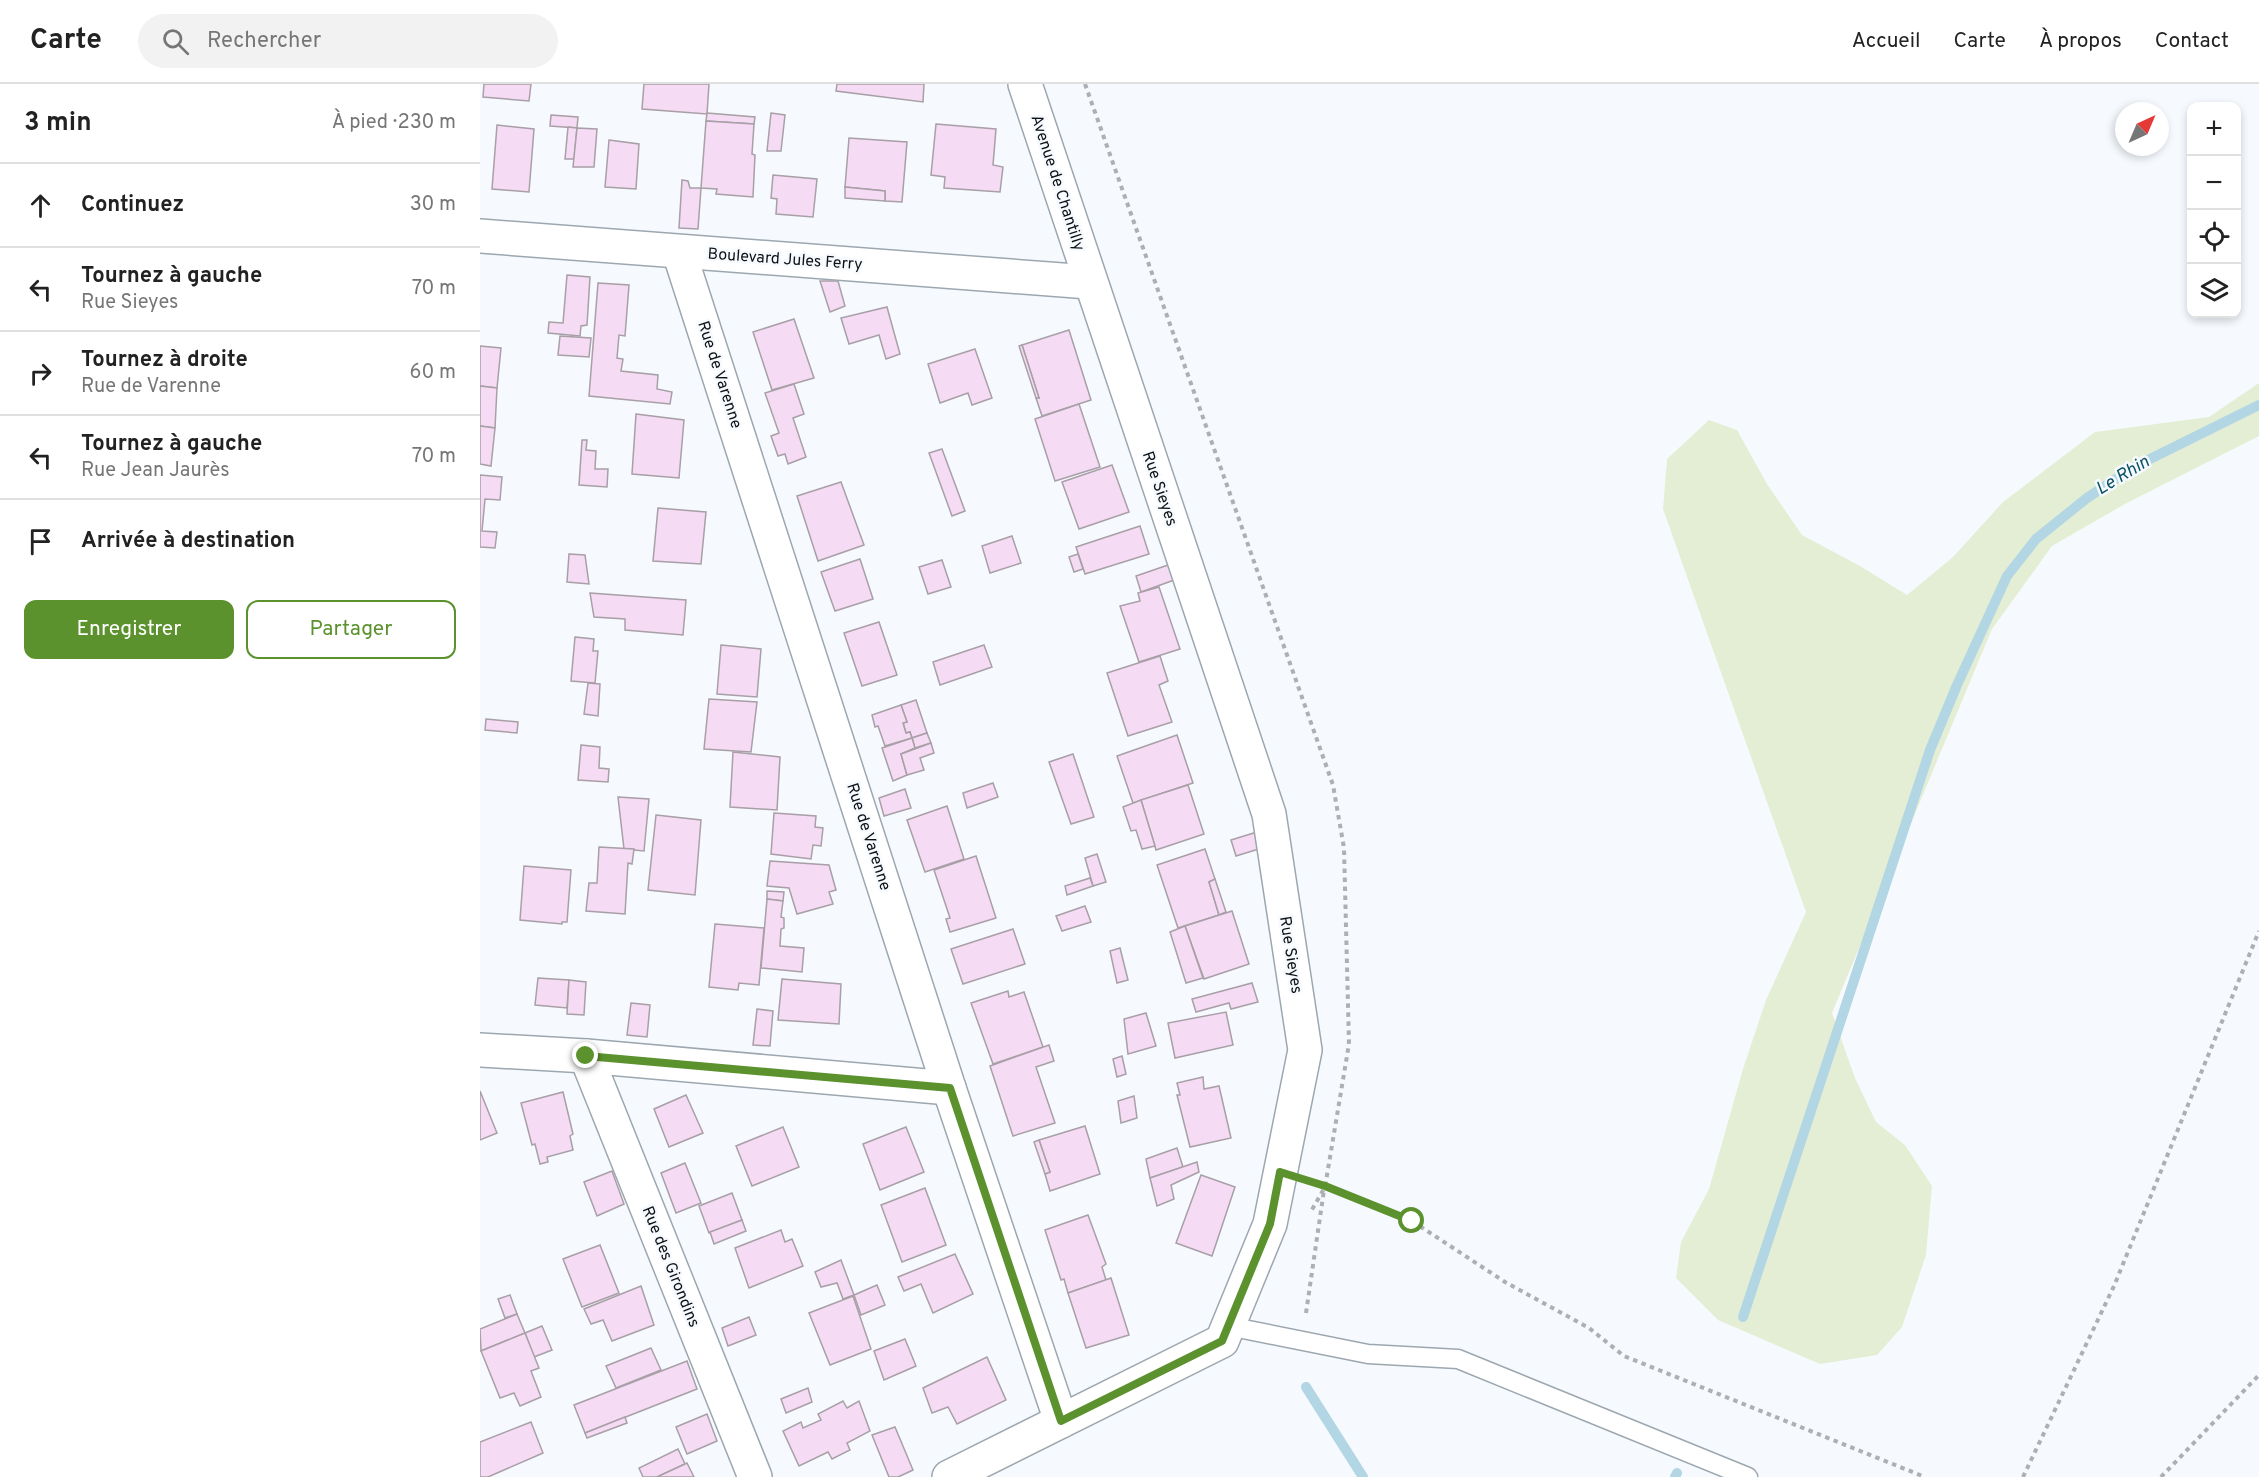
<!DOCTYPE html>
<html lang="fr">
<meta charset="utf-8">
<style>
body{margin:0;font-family:Overpass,sans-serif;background:#f2f2f2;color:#222}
.controls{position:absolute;right:18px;top:18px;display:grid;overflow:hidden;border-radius:12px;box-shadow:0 3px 9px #0003}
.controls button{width:54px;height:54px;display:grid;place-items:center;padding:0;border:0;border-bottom:2px solid #e0e0e0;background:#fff;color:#222;font:30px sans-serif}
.compass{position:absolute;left:1635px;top:18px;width:54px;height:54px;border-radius:50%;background:#fff;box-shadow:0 3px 9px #0003;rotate:44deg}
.stop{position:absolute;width:18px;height:18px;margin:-14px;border:4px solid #5b922d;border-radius:50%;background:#fff}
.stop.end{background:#5b922d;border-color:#fff;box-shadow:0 2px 6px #0008}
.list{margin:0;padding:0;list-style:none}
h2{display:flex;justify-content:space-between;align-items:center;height:78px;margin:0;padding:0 24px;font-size:26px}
h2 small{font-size:20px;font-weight:400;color:#767676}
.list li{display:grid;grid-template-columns:39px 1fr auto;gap:18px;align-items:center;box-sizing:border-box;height:84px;padding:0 24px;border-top:2px solid #e0e0e0}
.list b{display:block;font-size:22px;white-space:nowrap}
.list p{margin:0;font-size:20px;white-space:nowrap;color:#767676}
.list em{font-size:20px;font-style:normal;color:#767676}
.actions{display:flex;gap:12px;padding:18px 24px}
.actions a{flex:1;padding:14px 0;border:2px solid #5b922d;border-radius:12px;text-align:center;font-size:21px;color:#5b922d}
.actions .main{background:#5b922d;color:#fff}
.icon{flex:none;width:33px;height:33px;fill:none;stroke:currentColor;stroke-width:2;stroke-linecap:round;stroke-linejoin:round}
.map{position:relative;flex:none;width:1779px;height:1393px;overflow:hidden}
header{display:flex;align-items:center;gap:36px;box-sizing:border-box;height:84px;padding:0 30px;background:#fff;border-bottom:2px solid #e0e0e0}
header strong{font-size:28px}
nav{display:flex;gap:33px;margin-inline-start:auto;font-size:21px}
.search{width:420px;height:54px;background:#f2f2f2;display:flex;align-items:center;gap:15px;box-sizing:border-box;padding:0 21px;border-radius:33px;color:#767676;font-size:22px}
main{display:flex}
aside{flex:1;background:#fff}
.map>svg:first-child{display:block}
</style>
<header>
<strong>Carte</strong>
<div class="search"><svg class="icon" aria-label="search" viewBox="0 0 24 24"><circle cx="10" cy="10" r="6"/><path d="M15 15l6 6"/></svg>Rechercher</div>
<nav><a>Accueil</a><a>Carte</a><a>À propos</a><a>Contact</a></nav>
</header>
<main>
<aside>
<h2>3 min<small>À pied · 230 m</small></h2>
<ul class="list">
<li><svg class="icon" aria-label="ahead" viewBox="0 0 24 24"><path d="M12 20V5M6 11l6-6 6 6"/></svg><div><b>Continuez</b></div><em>30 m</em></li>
<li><svg class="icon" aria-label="left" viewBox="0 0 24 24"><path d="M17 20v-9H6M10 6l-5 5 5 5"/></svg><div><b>Tournez à gauche</b><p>Rue Sieyes</p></div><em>70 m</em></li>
<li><svg class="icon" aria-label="right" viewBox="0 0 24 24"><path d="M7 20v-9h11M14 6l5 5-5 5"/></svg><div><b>Tournez à droite</b><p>Rue de Varenne</p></div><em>60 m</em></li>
<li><svg class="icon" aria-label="left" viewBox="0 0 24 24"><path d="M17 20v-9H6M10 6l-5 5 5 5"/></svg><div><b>Tournez à gauche</b><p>Rue Jean Jaurès</p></div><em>70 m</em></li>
<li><svg class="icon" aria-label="arrive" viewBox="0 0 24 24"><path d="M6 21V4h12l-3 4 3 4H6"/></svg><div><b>Arrivée à destination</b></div></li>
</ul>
<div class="actions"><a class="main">Enregistrer</a><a>Partager</a></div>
</aside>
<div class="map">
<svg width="1779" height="1393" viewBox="0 0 1779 1393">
<rect width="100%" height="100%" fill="#f6fafe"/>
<polygon fill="#e4eed5" points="1779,299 1779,352 1645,420 1572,462 1512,545 1352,929 1375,994 1396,1038 1425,1061 1452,1102 1446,1171 1422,1243 1397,1271 1340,1280 1238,1236 1196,1194 1201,1158 1229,1105 1263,985 1286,916 1326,828 1183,425 1187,375 1229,336 1257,346 1287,400 1322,451 1380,482 1427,511 1473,473 1523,418 1615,348 1729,333"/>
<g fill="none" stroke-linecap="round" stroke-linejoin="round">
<g stroke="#b2d6e3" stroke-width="10">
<polyline points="1263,1233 1450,666 1477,601 1527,492 1556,455 1607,414 1631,398 1662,379 1779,321"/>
<polyline points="826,1303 883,1393"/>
<polyline points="1195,1393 1197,1389"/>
</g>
</g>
<g fill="#f5dbf3" stroke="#a89fa7" stroke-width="1.5">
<polygon points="4,0 51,0 49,17 3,13"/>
<polygon points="164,0 229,0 227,30 162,25"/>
<polygon points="357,0 444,0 443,18 356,7"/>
<polygon points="227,29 275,33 274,40 226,37"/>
<polygon points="291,29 305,31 301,67 287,67"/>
<polygon points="71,31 98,33 97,44 70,42"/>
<polygon points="226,37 274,40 272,70 275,71 273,113 236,110 237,105 221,104"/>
<polygon points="456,40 516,45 513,81 523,83 520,108 464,104 465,93 451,91"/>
<polygon points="17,41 54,45 49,108 12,105"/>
<polygon points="88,43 97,44 94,75 85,75"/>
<polygon points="97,44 117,45 114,83 93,83"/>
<polygon points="369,54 427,58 422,118 405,117 405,107 365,103"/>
<polygon points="129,56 159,60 156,105 125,103"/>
<polygon points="293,91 337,95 333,133 296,130 297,115 291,114"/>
<polygon points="202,96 208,97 210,104 221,104 218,145 199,144"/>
<polygon points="365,103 405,107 405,117 365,114"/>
<polygon points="87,191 110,193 107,241 101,242 100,252 68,249 69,238 83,239"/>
<polygon points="340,197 358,197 365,222 350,228"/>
<polygon points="118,199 149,201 145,252 139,251 137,274 143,275 141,287 178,291 177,305 192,308 190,320 109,312"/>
<polygon points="407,223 420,270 406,275 399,251 369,260 361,234"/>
<polygon points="314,235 334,294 292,306 273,248"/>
<polygon points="589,246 611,316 562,332 556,314 559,314 542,261"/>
<polygon points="80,252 111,254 109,273 78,271"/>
<polygon points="542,261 559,314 556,314 539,262"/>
<polygon points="0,262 21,264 17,304 0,302"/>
<polygon points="495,265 512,314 492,321 488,309 460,319 448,280"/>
<polygon points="314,300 324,330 313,334 326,373 308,380 305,370 298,372 291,352 299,349 285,309"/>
<polygon points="0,302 17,304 15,344 0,342"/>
<polygon points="599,320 620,383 575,397 555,335"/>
<polygon points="156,330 204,336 199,394 152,390"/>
<polygon points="0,342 15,344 11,382 0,380"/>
<polygon points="102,356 107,356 106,366 116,367 115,385 128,385 127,403 99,401"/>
<polygon points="462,365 485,427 472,432 449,369"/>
<polygon points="632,381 649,428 599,445 582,398"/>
<polygon points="0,391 22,393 20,416 5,415 2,447 17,448 15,464 0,463"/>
<polygon points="361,398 384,461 338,477 317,412"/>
<polygon points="178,424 226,428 221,480 173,477"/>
<polygon points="660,442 669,470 605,490 596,463"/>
<polygon points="532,452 541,479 510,489 502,462"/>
<polygon points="89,470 105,471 109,500 87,498"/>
<polygon points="598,470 603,485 594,488 589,473"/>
<polygon points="380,475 393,515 355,527 341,488"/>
<polygon points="462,476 471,503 448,510 439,483"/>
<polygon points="691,480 697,495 661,508 656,492"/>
<polygon points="679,503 700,565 659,578 640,522 660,517 658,509"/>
<polygon points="110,509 206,516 203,551 145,546 145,535 114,533"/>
<polygon points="399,538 417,591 382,602 364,549"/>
<polygon points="95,553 114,555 113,567 118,567 115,599 91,597"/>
<polygon points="241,561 281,565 277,613 237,610"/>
<polygon points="504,561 512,583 460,601 453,578"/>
<polygon points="680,572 688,597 679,601 692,638 648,652 627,589"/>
<polygon points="108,599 120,600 118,632 104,630"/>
<polygon points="229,615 277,618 271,668 224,665"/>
<polygon points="436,616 447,649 432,654 430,648 426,649 423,639 427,638 421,621"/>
<polygon points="421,621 427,638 423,639 426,649 430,648 432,654 405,662 398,642 395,643 392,631"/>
<polygon points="6,635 38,638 37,649 5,646"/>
<polygon points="447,649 451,659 435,664 432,654"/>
<polygon points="697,651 713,699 653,719 637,672"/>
<polygon points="432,654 435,664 421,670 427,691 413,697 402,664"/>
<polygon points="451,659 454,669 440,674 444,686 427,691 421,670"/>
<polygon points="101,661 120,663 119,684 129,685 128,698 98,696"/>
<polygon points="253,668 300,673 297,726 250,723"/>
<polygon points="593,670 614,733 591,740 569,678"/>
<polygon points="513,699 518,713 487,724 483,709"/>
<polygon points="708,701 724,750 676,766 661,716"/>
<polygon points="425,705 431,724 404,732 399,714"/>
<polygon points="138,713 169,715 164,767 144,765"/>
<polygon points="661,716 675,762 662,765 656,746 651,747 643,723"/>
<polygon points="467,722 484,775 445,788 427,736"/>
<polygon points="294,729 336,732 335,743 343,744 341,762 333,761 331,775 291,770"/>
<polygon points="176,731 221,736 215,811 168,806"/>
<polygon points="777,748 782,764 756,772 751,756"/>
<polygon points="119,763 154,765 152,780 148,779 145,830 106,827 109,799 117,799"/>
<polygon points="725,765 735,795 729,798 739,831 698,844 677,781"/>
<polygon points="617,770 626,798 613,802 605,774"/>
<polygon points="496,772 516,834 470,848 466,835 470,834 454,786"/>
<polygon points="290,777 349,781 356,806 349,808 353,820 317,830 309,804 287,802"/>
<polygon points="44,782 91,786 87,838 82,838 82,840 40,836"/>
<polygon points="610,794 613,802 587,811 585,802"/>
<polygon points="735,795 746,828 739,831 729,798"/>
<polygon points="287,807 304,808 303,817 287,815"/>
<polygon points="287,815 303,817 301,833 304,834 304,844 301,845 300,862 324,864 322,888 281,884"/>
<polygon points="605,822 611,838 582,847 576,832"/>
<polygon points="752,827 769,880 724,895 705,842"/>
<polygon points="235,840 284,844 279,901 259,899 258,906 229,903"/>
<polygon points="705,842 723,894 706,899 690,848"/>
<polygon points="533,845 545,880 483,900 471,865"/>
<polygon points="640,864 648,896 637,899 630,867"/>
<polygon points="58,894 89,896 87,924 55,921"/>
<polygon points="302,895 361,900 359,940 298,936"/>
<polygon points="89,896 106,898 104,931 87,930"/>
<polygon points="772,899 778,918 751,925 749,919 716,928 712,915"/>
<polygon points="528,907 529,913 544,908 563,963 513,980 491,919"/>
<polygon points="151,919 170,921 167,953 147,951"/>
<polygon points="277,925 293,927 290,962 273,961"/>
<polygon points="746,928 753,961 695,974 688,939"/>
<polygon points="666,929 676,962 648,970 644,935"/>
<polygon points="569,961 574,977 556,983 575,1039 533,1052 510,982"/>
<polygon points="642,972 646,990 637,993 633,975"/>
<polygon points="723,993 724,1005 739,1002 751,1054 710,1063 697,1011 700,1011 697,999"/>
<polygon points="0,1007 17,1049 0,1056"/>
<polygon points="83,1008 93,1050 90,1052 93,1066 67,1073 68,1078 60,1080 55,1060 52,1061 41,1019"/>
<polygon points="206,1011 223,1049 189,1063 174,1025"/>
<polygon points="654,1012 657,1034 641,1039 638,1017"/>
<polygon points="605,1042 620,1090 570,1107 565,1090 570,1088 559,1056"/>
<polygon points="303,1043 319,1083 272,1102 256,1062"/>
<polygon points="426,1043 444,1088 400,1106 383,1060"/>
<polygon points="559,1056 570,1088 565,1090 554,1058"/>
<polygon points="697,1064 703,1083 670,1094 666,1075"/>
<polygon points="717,1078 719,1088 691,1101 694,1115 677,1122 670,1094"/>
<polygon points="205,1079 221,1119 196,1129 181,1089"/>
<polygon points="132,1087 144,1120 117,1132 104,1098"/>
<polygon points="721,1091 755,1103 732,1172 696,1159"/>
<polygon points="445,1104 466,1161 422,1178 401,1121"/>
<polygon points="252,1109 262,1136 229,1149 219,1122"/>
<polygon points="608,1131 626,1180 622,1183 626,1196 588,1209 584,1195 581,1196 565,1146"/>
<polygon points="262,1136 266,1147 234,1160 230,1148"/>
<polygon points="301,1146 305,1158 312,1155 323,1182 269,1204 255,1164"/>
<polygon points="120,1161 139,1209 102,1223 83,1175"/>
<polygon points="475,1170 493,1210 453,1229 441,1200 424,1207 418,1193"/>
<polygon points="361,1176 374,1211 363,1215 357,1199 341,1203 335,1188"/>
<polygon points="631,1194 649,1251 606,1264 588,1209"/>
<polygon points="397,1201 405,1221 381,1231 374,1211"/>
<polygon points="161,1202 174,1241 132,1257 123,1236 111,1240 104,1225"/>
<polygon points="30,1211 37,1230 25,1234 18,1215"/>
<polygon points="373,1212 391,1265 350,1281 329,1229"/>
<polygon points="37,1230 45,1249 1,1267 0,1245"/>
<polygon points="269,1233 276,1251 248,1262 242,1244"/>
<polygon points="62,1242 72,1266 54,1273 45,1249"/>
<polygon points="45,1249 59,1284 51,1287 61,1313 40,1322 34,1309 20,1314 1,1267"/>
<polygon points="425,1255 436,1282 404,1296 394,1267"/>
<polygon points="171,1264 181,1286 136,1304 126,1282"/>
<polygon points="507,1273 526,1316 477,1340 468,1323 452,1329 443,1304"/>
<polygon points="207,1277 217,1305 105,1349 94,1321"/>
<polygon points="328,1304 332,1318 306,1329 301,1315"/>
<polygon points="363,1317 367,1324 379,1317 390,1347 367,1359 370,1366 352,1375 348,1368 319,1382 303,1347 321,1338 323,1344 341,1336 338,1330"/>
<polygon points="227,1330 237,1357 207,1370 196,1343"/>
<polygon points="145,1333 147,1339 107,1354 105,1349"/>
<polygon points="51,1338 63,1369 8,1393 0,1393 0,1358"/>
<polygon points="415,1343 433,1386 418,1393 409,1393 392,1351"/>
<polygon points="198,1365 205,1380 177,1393 163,1393 159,1384"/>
<polygon points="207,1379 214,1393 177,1393 205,1380"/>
</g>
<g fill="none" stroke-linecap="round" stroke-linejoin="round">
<defs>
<polyline id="service" points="748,1242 888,1270 978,1275 1268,1393"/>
<g id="minor">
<polyline points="0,152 609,198"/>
<polyline points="199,168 469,1004 581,1337"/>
<polyline points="0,966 106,972 469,1004"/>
<polyline points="106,972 275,1393"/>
<polyline points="469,1393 742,1257 790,1140 825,966 789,730 545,0"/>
</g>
</defs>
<use href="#service" stroke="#9da7af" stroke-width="21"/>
<use href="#minor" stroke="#9da7af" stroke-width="36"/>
<g stroke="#acafb3" stroke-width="4" stroke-dasharray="4.5 4.5" stroke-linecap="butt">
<polyline points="605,0 853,701 864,764 869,960 845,1103 830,1129"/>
<polyline points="832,1098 932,1137 1025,1198 1109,1244 1144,1272 1445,1393"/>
<polyline points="826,1229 844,1106"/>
<polyline points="1543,1393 1634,1202 1779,847"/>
<polyline points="1681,1393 1779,1291"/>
</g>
<use href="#service" stroke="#fff" stroke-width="18"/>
<use href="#minor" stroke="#fff" stroke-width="33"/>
</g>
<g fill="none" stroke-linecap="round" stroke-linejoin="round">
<polyline stroke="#5b922d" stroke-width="8" points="106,972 470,1004 581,1337 742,1257 790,1140 800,1088 845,1102 932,1137"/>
</g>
<g text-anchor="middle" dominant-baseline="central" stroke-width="5" stroke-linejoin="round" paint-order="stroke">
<g font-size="16" fill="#0f1215" stroke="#f6fafe">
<text transform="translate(577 99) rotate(72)">Avenue de Chantilly</text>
<text transform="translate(305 176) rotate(4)">Boulevard Jules Ferry</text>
<text transform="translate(239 291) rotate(72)">Rue de Varenne</text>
<text transform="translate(679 405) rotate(71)">Rue Sieyes</text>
<text transform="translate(388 753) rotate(72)">Rue de Varenne</text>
<text transform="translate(810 871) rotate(81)">Rue Sieyes</text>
<text transform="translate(190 1183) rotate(68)">Rue des Girondins</text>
</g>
<g font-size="18" font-style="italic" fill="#065164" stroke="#f6fafe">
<text transform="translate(1643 392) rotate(-31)">Le Rhin</text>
</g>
</g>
</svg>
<div class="controls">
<button>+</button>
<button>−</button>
<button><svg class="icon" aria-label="locate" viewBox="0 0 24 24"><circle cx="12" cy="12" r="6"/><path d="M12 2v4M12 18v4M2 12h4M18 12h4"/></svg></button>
<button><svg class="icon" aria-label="layers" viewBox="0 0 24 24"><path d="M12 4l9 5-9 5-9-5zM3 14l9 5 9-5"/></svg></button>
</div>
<svg class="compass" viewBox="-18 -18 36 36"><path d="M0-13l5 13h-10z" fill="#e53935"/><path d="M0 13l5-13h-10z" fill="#767676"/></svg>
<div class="stop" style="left:932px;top:1137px"></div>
<div class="stop end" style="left:106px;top:972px"></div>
</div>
</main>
